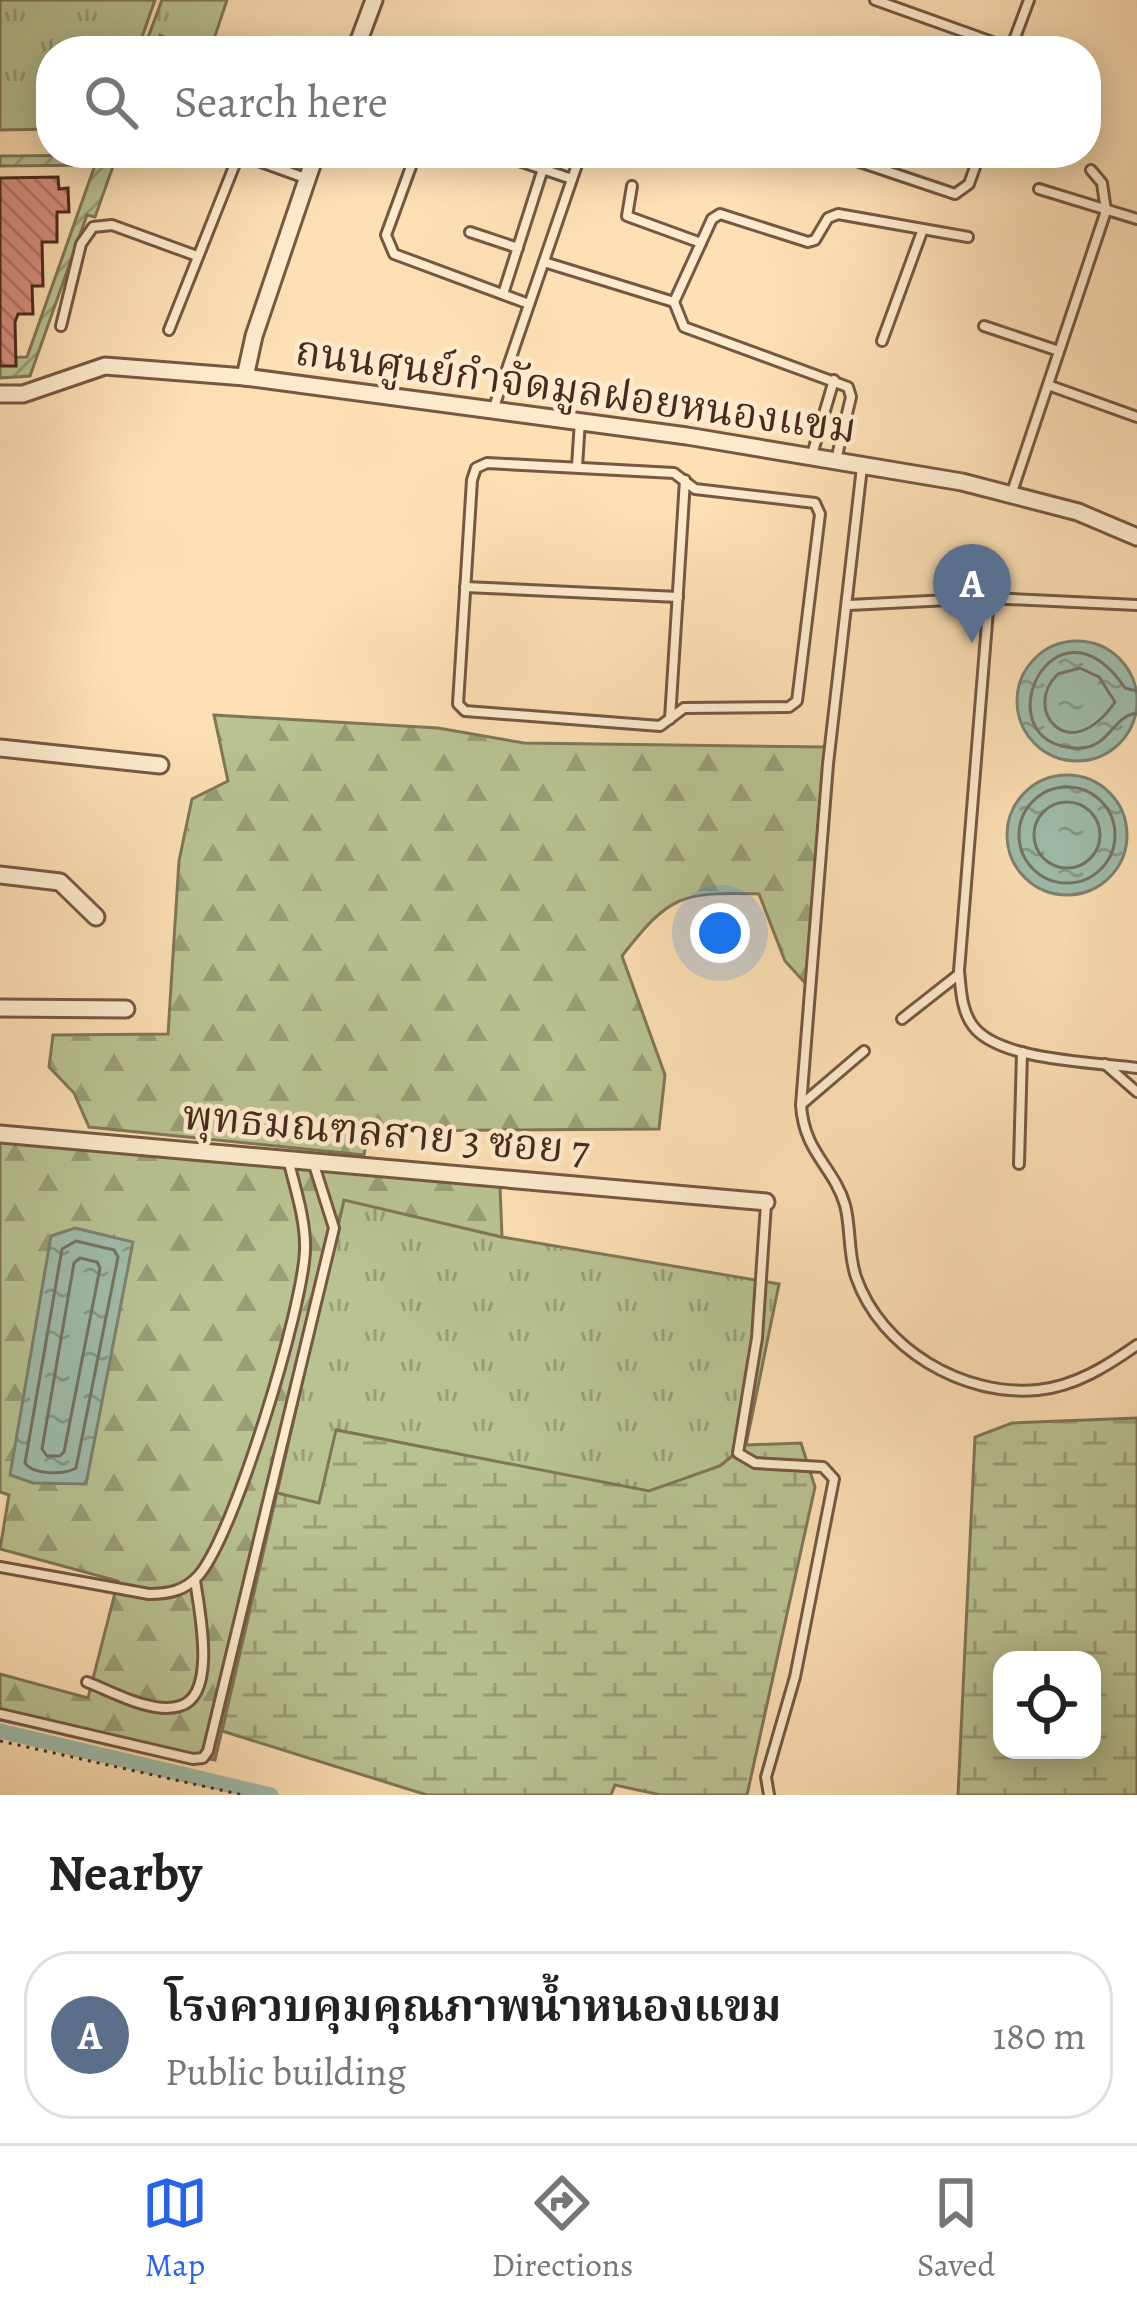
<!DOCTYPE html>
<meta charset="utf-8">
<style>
body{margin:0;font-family:Alegreya,"Noto Serif Thai",serif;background:#f2f2f2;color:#222}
.controls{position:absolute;right:36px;bottom:36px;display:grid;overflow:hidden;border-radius:24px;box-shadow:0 6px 30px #0003}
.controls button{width:108px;height:108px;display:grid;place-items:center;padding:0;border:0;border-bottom:3px solid #e0e0e0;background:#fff;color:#222;font:60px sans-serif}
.you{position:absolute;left:720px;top:933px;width:42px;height:42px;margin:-30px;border:9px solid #fff;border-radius:50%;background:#1a73e8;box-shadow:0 0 0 18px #1a73e833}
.badge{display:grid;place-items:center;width:78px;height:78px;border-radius:50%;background:#2563eb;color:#fff;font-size:39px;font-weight:700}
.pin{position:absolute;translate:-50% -99px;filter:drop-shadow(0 3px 6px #0008)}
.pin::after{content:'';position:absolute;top:63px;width:42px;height:36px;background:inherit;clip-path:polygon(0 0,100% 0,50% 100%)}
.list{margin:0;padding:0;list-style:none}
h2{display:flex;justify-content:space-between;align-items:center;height:156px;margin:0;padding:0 48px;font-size:51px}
h2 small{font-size:39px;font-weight:400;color:#767676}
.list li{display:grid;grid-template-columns:78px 1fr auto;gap:36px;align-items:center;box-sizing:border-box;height:168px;margin:0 24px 24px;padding:0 24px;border:3px solid #e0e0e0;border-radius:48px}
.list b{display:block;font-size:45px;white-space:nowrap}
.list p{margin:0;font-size:39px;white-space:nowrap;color:#767676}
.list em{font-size:39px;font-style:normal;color:#767676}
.icon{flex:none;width:66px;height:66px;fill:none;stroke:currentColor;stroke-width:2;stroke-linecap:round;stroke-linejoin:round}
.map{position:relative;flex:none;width:1137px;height:1795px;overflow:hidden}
.search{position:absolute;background:#fff;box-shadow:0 6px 30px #0003;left:36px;right:36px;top:36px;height:132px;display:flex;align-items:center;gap:30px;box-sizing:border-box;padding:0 42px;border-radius:48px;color:#767676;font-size:45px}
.sheet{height:348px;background:#fff}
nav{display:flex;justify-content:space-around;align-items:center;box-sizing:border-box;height:168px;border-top:3px solid #e0e0e0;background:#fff;font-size:33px;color:#767676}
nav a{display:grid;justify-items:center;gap:6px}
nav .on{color:#2563eb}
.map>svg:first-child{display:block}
</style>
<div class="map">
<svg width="1137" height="1795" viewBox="0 0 1137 1795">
<defs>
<pattern id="grass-tufts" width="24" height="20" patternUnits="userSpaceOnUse" patternTransform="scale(3)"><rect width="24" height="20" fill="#b9c392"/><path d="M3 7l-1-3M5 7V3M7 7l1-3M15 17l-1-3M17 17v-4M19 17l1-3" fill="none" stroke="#989e77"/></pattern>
<pattern id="forest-firs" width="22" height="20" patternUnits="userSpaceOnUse" patternTransform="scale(3)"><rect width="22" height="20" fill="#b9c392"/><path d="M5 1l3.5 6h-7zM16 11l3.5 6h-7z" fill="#989e77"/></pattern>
<pattern id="wetland-marsh" width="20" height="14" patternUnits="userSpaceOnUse" patternTransform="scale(3)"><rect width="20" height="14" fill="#b9c392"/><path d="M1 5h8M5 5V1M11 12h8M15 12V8" fill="none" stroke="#989e77"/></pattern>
<pattern id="garden-furrows" width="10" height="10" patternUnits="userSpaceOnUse" patternTransform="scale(3)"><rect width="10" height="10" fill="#b9c392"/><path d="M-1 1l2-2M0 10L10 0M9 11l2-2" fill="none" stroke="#989e77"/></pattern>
<pattern id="water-ripples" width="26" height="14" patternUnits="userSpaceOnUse" patternTransform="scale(3)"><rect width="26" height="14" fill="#9fbdac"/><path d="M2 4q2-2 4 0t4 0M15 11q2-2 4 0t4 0" fill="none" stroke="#849a8b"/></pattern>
<pattern id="building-back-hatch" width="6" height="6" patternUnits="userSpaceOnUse" patternTransform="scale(3)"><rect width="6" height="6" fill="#db9182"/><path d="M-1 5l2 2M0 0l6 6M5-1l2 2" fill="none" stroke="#b4766a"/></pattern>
</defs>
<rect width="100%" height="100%" fill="#fde0b4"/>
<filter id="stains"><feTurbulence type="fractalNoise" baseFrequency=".00167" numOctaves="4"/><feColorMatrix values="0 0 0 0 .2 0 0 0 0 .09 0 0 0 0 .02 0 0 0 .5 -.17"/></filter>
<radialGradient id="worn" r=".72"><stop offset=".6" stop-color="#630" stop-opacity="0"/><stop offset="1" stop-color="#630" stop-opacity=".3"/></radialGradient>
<g fill="url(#grass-tufts)" stroke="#817658" stroke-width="3">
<polygon points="0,0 155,0 137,51 51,51 51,129 0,130"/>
<polygon points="162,0 227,0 210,51 196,51 160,35 154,51 143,51"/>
<polygon points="344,1199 502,1237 779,1284 746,1445 720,1466 649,1492 337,1430 319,1504 277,1493"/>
</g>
<g fill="url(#forest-firs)" stroke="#817658" stroke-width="3">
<path d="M214,715l224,13 86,15 304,4 -22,237 -21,-23 -26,-67c-77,-2 -89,0 -137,62l43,119 -6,54 -291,2 -4,24 -275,-28 -15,-34 -25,-26 4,-32 115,-1 11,-173 13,-62 36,-18z"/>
<polygon points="0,1139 500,1187 502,1237 344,1200 215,1760 0,1720 0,1674 88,1698 118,1581 0,1549 9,1495 0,1492"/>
</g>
<g fill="url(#wetland-marsh)" stroke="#817658" stroke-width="3" fill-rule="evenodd">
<path d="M1137,1418v377h-179l17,-358 37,-14zM1002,1660h90v90h-90z"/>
<polygon points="336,1430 649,1491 720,1466 746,1445 801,1443 815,1487 747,1795 661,1795 615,1785 611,1795 427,1795 222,1731 277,1493 319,1503"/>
</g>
<polygon fill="url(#garden-furrows)" stroke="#817658" stroke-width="3" points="117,155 95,217 87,215 30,376 0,378 0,358 27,357 95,165 0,166 0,156"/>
<g fill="url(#water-ripples)" stroke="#7d8273" stroke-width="3">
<circle cx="1077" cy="701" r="60"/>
<circle cx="1067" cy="835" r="60"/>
<polygon points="75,1228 133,1242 86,1484 33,1483 10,1475 51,1236"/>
</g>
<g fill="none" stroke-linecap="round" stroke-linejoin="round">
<g stroke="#747364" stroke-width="3">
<path d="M1080,668l19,9 16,25c-46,67 -94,7 -57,-28z"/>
<path d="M1137,691l-12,-3c-71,-104 -144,53 -51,60 36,3 37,-32 63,-35"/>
<circle cx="1067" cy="835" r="48"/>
<circle cx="1067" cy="835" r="33"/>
<path d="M76,1241l38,9 4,7 -42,211c-12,7 -43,7 -51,-5l37,-214z"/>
<polygon points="80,1258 97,1262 100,1268 64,1452 60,1456 47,1456 42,1449 74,1263"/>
</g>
<polyline stroke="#9fbdac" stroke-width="15" points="0,1731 271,1795"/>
</g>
<polygon fill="url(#building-back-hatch)" stroke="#49291d" stroke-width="3" points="58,177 59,189 68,188 69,212 57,212 57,242 42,242 43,286 32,286 33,314 18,314 15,322 16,366 0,366 0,178"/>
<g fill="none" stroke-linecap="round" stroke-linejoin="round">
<defs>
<g id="service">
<polyline points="875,0 998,44 1007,51"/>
<polyline points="1010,51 1029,0"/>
<polyline points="416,153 386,235 394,254 529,304"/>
<polyline points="495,153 572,179"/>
<polyline points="833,153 955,194 969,184 980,153"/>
<polyline points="632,186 627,216 701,243"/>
<polyline points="1039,189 1137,219"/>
<polyline points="470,232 518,248"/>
<polyline points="544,262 674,302"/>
<polyline points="503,294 548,153"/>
<polyline points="61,326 81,244 93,227 112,225 197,256"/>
<polyline points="984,326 1059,351"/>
<polyline points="169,330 239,154 305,178"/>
<polyline points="882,341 923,229"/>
<polyline points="1048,385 1137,417"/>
<polyline points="494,407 581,153"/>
<polyline points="811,458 834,380"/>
<polyline points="836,460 851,397 848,387 684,327 674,302 712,219 720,214 808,242 815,240 828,218 838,214 968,237"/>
<polygon points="487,463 674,473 695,489 815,503 820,514 797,701 789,707 684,708 660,726 465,711 458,704 472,480 476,468"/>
<polyline points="577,466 580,421"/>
<path d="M862,467l-34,297 -27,341c3,48 33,62 44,100 6,22 3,49 11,72 25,72 107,120 182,113 38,-4 69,-24 99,-45"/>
<polyline points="1012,492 1106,211 1102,183 1091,170"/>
<polyline points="465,587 678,597"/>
<path d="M989,598l-30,373c2,18 2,39 14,55 26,35 122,36 164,42"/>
<polyline points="849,605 989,598 1137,605"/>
<polyline points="670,719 685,480"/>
<polyline points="902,1019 958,975"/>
<polyline points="1105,1064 1137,1092"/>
<polyline points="802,1104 864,1051"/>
<polyline points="1019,1164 1022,1052"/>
<polyline points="766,1204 757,1338 738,1453 755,1463 823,1467 834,1479 795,1677 766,1777 769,1795"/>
<path d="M0,1567l149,27c19,0 36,-3 50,-19 36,-42 104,-267 106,-325 1,-30 -10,-62 -17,-91"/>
<path d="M87,1682c24,9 66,33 93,24 38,-11 19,-97 15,-126"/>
<polyline points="0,1714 193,1759 203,1758 208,1751 334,1228 314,1165"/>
</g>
<g id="minor">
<polyline points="355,51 374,0"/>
<polyline points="245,377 254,336 316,153"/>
<polyline points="0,394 23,394 105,366 245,377 687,436 962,482 1078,512 1137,537"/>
<polyline points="0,748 160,765"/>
<polyline points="0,875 60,882 96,917"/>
<polyline points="0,1008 126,1009"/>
<polyline points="0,1134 766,1202"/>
</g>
</defs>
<use href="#service" stroke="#765743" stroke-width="14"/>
<use href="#minor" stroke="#765743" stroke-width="21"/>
<polyline stroke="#49291d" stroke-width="3" stroke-dasharray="3 6" stroke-linecap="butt" points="0,1741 243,1795"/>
<use href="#service" stroke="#feebce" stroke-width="8"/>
<use href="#minor" stroke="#feebce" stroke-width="15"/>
</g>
<g text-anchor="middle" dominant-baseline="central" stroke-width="9" stroke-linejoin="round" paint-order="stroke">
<g font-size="42" fill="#49291d" stroke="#feebce">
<text transform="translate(576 389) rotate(8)">ถนนศูนย์กำจัดมูลฝอยหนองแขม</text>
<text transform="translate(386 1132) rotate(5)">พุทธมณฑลสาย 3 ซอย 7</text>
</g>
</g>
<rect width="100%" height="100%" filter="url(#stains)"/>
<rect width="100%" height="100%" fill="url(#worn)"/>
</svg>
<div class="controls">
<button><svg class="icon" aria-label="locate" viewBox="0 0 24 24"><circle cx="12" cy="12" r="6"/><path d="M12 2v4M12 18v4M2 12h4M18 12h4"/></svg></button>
</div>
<div class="you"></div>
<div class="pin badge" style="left:972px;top:643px;background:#5c6f8a">A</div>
<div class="search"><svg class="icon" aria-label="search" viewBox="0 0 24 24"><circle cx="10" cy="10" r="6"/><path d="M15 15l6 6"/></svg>Search here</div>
</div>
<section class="sheet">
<h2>Nearby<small></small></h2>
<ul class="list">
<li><span class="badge" style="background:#5c6f8a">A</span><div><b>โรงควบคุมคุณภาพน้ำหนองแขม</b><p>Public building</p></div><em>180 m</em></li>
</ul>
</section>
<nav>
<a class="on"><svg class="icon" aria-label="map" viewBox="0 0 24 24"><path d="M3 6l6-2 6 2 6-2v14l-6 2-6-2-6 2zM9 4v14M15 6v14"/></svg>Map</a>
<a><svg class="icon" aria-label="directions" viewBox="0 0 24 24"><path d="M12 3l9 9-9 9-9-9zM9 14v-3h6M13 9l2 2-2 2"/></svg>Directions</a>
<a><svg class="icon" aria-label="saved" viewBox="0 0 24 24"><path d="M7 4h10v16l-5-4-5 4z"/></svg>Saved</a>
</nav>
